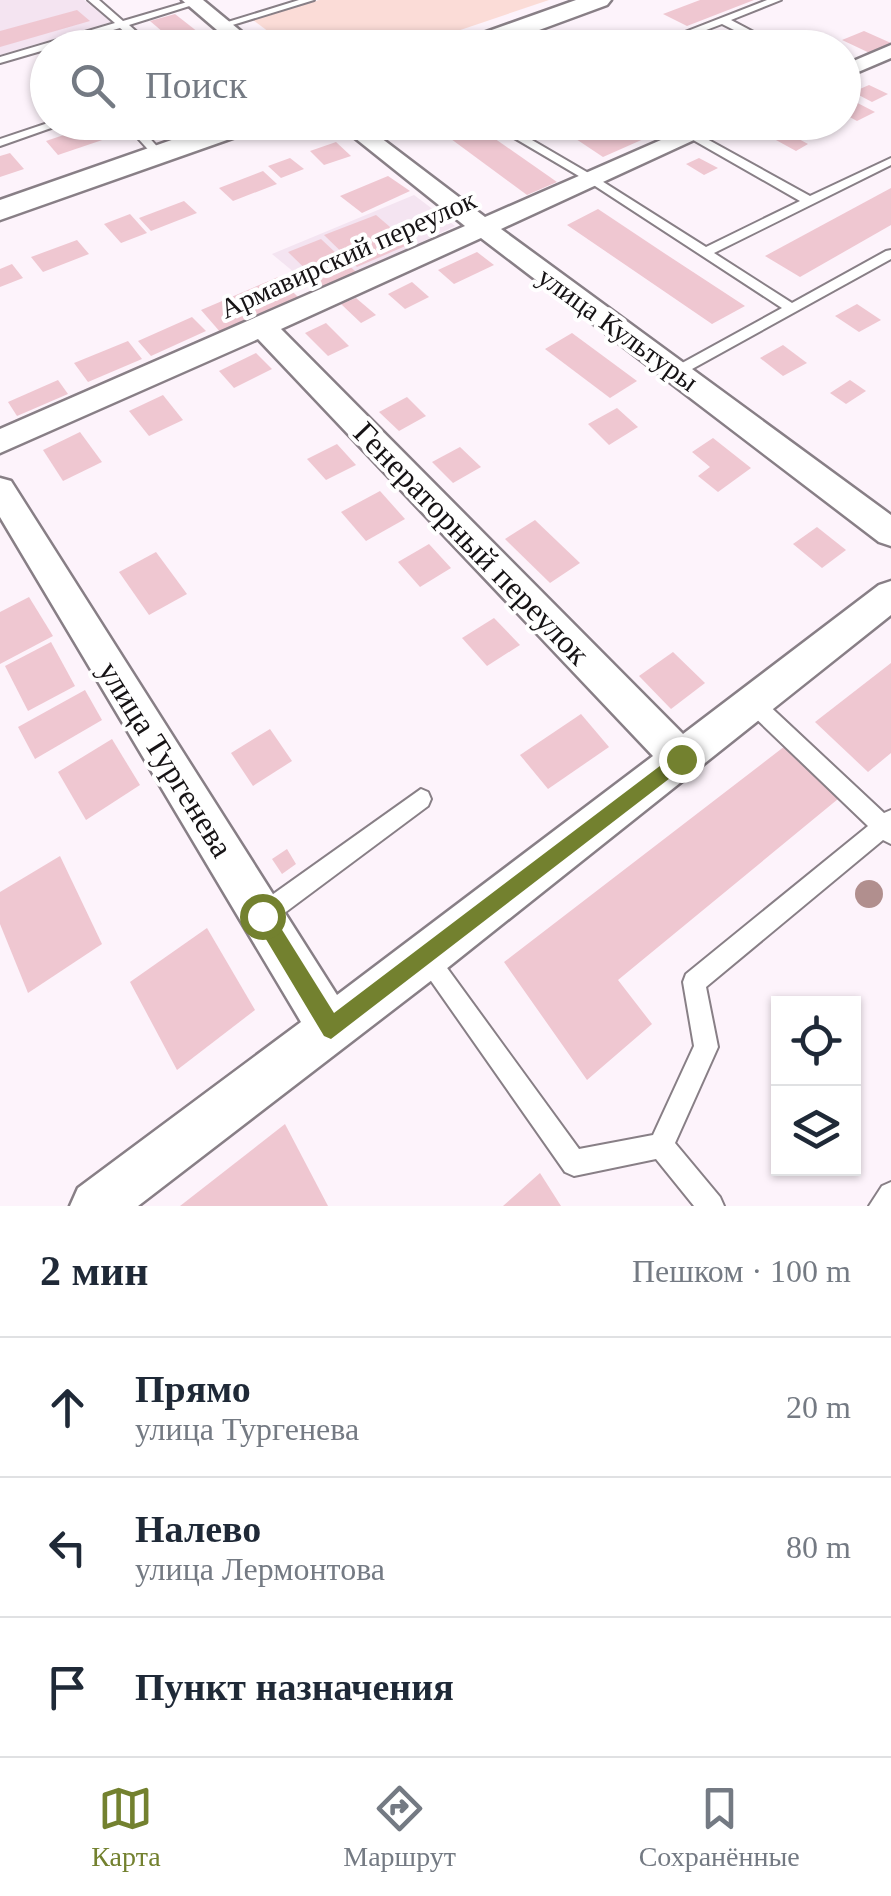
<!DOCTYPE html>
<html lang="ru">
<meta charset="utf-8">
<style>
body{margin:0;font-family:Georgia,serif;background:#f6f6f7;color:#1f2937}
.controls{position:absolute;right:30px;bottom:30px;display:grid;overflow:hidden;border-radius:0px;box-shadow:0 2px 8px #0004}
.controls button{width:90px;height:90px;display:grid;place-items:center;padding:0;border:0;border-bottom:2px solid #e0e1e3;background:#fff;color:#1f2937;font:50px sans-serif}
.stop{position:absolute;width:30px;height:30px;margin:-22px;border:8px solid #73812f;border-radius:50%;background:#fff}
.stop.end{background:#73812f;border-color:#fff;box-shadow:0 2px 10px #0008}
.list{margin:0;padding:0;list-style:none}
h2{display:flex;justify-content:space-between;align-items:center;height:130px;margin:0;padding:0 40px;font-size:42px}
h2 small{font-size:32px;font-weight:400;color:#747a83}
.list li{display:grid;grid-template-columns:65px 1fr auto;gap:30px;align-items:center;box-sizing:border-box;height:140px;padding:0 40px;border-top:2px solid #e0e1e3}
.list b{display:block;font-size:38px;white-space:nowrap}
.list p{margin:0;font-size:32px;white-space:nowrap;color:#747a83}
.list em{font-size:32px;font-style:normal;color:#747a83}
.icon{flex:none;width:55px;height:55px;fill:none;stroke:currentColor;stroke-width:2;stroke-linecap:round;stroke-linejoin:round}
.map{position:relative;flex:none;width:891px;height:1206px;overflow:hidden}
.search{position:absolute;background:#fff;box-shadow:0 2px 8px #0004;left:30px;right:30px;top:30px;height:110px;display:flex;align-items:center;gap:25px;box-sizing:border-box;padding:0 35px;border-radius:55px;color:#747a83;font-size:38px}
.sheet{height:550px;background:#fff}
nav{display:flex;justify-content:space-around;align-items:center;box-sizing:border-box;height:140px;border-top:2px solid #e0e1e3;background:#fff;font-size:28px;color:#747a83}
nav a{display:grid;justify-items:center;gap:5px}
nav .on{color:#73812f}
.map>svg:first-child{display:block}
</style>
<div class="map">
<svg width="891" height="1206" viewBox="0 0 891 1206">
<rect width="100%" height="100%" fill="#fdf3fb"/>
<g fill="#f4e4f1">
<polygon points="0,0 84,0 111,22 0,55"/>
<polygon points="414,195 455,226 318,292 272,254"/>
</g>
<polygon fill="#fbdcd7" points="319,0 549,0 410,47 289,47 253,20"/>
<g fill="#efc7d1">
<polygon points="700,0 754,0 687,26 663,14"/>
<polygon points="77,10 90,21 0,47 0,31"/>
<polygon points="175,14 203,36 177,44 150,21"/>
<polygon points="864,31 891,43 891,49 876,56 842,40"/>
<polygon points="869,85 888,94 872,102 853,92"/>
<polygon points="844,96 875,112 857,121 844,114"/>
<polygon points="102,122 108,122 120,134 58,155 46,141"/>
<polygon points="428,122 471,122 557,182 527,195"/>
<polygon points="615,122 682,122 603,157 576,139"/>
<polygon points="788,122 812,130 797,138 808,144 796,151 765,134"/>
<polygon points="336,142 351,156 324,165 310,151"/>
<polygon points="10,153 24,169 0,177 0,156"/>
<polygon points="290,158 304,169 281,178 268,166"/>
<polygon points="699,158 718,168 704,175 686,164"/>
<polygon points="263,171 277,184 233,201 219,188"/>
<polygon points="388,176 410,191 362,213 340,196"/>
<polygon points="891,188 891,225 800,277 765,256"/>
<polygon points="184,201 197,213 151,231 139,218"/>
<polygon points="598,209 664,253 745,306 712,324 567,225"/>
<polygon points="130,214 147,233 121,243 104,224"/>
<polygon points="376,215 410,244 357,267 324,235"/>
<polygon points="321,239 356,272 323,286 288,252"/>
<polygon points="77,240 89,254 43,272 31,257"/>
<polygon points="477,252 494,265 454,284 438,270"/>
<polygon points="12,264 23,278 0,287 0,269"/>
<polygon points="278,277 299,298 221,333 201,310"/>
<polygon points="412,282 429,297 405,309 388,294"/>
<polygon points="356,298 376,315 361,323 341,304"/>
<polygon points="857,304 881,320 859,332 835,316"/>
<polygon points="192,317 206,331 151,356 138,341"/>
<polygon points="326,323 349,346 328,356 305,333"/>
<polygon points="572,333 637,381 610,398 545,349"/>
<polygon points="128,341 142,359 88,382 74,363"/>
<polygon points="783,345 807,363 783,376 760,358"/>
<polygon points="256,353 272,369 234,388 219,371"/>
<polygon points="58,380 68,394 17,416 8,402"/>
<polygon points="850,380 866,391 846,404 830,393"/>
<polygon points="163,395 183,420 149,436 129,411"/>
<polygon points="407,397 426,416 399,431 379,412"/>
<polygon points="617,408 638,427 609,445 588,424"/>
<polygon points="80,432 102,462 63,481 43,450"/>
<polygon points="713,438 751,468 718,492 698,476 710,467 692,452"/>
<polygon points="337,444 356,465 326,480 307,459"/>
<polygon points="460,447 481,467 453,483 432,462"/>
<polygon points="380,491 405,519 366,541 341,512"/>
<polygon points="535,520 580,563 550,583 505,539"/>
<polygon points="817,527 846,550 822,568 793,544"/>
<polygon points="429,544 451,568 420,587 398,562"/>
<polygon points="156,552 187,594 149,615 119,572"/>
<polygon points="29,597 53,636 0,664 0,612"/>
<polygon points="494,618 520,645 487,666 462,638"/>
<polygon points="51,642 75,686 28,711 5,666"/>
<polygon points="673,652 705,683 671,709 639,676"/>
<polygon points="891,663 891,753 868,772 815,722"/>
<polygon points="85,690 102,720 35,759 18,727"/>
<polygon points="581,714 609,747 548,789 520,755"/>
<polygon points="270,729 292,761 253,786 231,753"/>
<polygon points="112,739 140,785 86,820 58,772"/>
<polygon points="785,746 838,799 618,980 652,1024 587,1080 504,962"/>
<polygon points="287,849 296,864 282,874 272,859"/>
<polygon points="60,856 102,944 28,993 0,924 0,892"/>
<polygon points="207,928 255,1010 177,1070 130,982"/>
<polygon points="285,1124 328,1206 180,1206"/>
<polygon points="540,1173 561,1206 503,1206"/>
</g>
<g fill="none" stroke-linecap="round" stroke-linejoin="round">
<defs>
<g id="service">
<polygon points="88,0 99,0 123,21 194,0 199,3 129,25 155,48 143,48 120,28 0,63 0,57 115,23"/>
<polygon points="299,0 314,0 226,27 218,25"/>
<polygon points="767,0 781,0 731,20 784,48 770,48 722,24 659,48 644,48"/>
<polygon points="51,122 68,122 0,146 0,139"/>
<polygon points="123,122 135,122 163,153 163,157 155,157"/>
<polygon points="487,122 501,122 597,178 706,247 800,201 688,137 688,133 696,133 810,196 891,158 891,165 714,253 792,303 886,251 891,250 891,259 683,374 673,374 673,368 782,308 589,182"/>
<polygon points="754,696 761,698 884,813 891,810 891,844 883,840 706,987 718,1047 675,1143 720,1197 724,1206 694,1206 656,1159 574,1176 565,1172 415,958 418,950 426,947 434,950 579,1149 653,1135 694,1046 683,982 686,974 868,826 747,710 745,704 747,698"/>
<polygon points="421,789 428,792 431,799 428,806 271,923 263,926 255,923 252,915 255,907"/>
<polygon points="891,1182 891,1206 869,1206 882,1186"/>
</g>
<g id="minor">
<polygon points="182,0 203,0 261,48 238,48"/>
<polygon points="891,45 891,58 844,78 844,65"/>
<polygon points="335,122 360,122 485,217 702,122 733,122 501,229 891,515 891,546 879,542 481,238 281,329 683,734 879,585 891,581 891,615 441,973 138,1206 70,1206 78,1188 301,1022 0,517 0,478 11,481 337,995 653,756 258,339 0,453 0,429 465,226"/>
</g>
<g id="tertiary">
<polygon points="576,0 611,0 607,5 490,48 452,48 455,43"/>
<polygon points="223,122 265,122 261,128 0,220 0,200"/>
</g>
</defs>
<use href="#service" stroke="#887f86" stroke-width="4"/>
<use href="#minor" stroke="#887f86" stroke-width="5"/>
<use href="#tertiary" stroke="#887f86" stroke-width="5"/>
<use href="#service" fill="#fff" fill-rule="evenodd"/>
<use href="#minor" fill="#fff" fill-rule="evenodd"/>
<use href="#tertiary" fill="#fff" fill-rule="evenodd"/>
</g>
<circle fill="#b18f8e" cx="869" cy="894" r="14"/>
<polygon fill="#73812f" points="681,750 690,759 687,765 331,1039 324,1036 252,916 262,906 269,909 334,1013"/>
<g text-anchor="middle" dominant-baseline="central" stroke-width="8" stroke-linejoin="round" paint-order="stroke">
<g font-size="28" fill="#161315" stroke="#fff">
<text transform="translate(348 254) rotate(-24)">Армавирский переулок</text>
<text transform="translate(618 329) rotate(36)">улица Культуры</text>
</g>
<g font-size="32" fill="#161315" stroke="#fff">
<text transform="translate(472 543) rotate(46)">Генераторный переулок</text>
<text transform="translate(166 759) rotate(58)">улица Тургенева</text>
</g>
</g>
</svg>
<div class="controls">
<button><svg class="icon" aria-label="locate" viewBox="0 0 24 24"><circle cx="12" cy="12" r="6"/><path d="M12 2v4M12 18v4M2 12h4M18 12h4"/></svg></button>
<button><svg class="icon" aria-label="layers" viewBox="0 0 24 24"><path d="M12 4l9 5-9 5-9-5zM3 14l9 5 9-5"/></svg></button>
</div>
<div class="stop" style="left:262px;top:916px"></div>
<div class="stop end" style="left:681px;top:759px"></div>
<div class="search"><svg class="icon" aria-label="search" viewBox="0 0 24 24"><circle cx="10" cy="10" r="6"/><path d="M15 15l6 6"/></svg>Поиск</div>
</div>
<section class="sheet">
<h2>2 мин<small>Пешком · 100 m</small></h2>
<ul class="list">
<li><svg class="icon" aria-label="ahead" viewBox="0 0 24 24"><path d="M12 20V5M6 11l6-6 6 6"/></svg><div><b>Прямо</b><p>улица Тургенева</p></div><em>20 m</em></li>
<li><svg class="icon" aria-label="left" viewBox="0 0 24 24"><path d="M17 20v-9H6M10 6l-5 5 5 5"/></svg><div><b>Налево</b><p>улица Лермонтова</p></div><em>80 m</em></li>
<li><svg class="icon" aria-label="arrive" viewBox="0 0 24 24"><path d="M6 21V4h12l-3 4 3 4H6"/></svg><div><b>Пункт назначения</b></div></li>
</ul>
</section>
<nav>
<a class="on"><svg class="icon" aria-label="map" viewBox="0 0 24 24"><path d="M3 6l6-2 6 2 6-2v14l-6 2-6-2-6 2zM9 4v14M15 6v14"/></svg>Карта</a>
<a><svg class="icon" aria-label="directions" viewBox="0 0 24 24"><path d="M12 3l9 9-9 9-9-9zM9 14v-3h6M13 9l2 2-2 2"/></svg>Маршрут</a>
<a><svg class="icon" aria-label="saved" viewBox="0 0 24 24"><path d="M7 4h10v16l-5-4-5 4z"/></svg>Сохранённые</a>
</nav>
